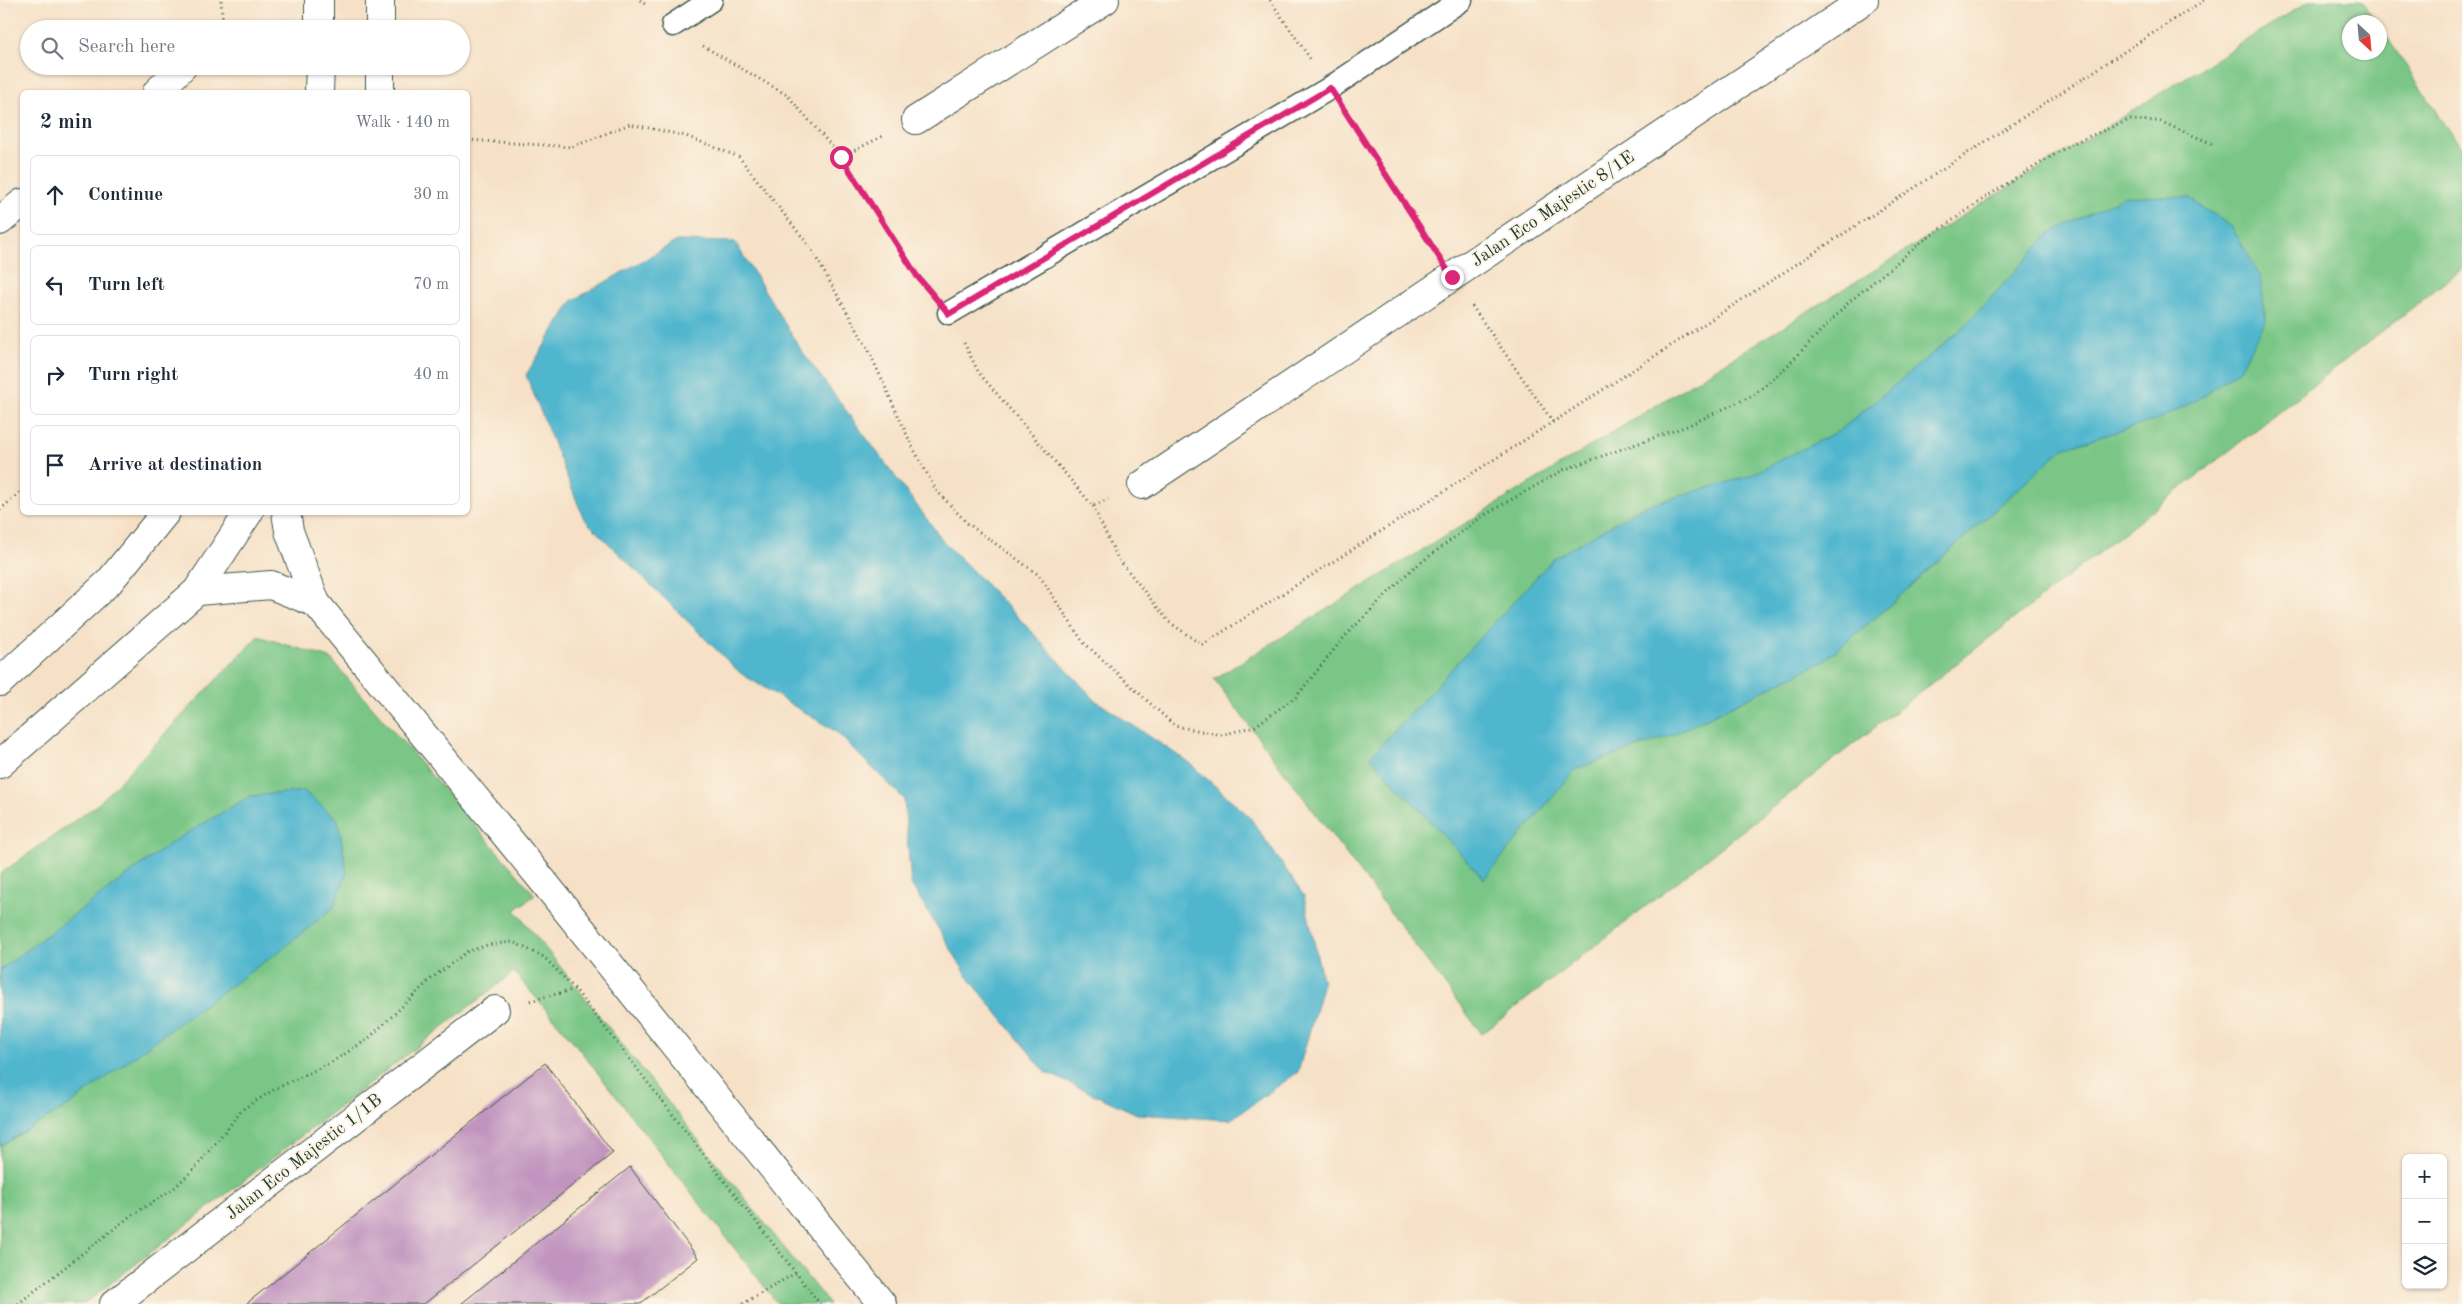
<!DOCTYPE html>
<meta charset="utf-8">
<style>
body{margin:0;font-family:"Old Standard TT",serif;background:#f6f6f7;color:#1f2937}
.controls{position:absolute;right:15px;bottom:15px;display:grid;overflow:hidden;border-radius:8px;box-shadow:0 1px 4px #0004}
.controls button{width:45px;height:45px;display:grid;place-items:center;padding:0;border:0;border-bottom:1px solid #e0e1e3;background:#fff;color:#1f2937;font:25px sans-serif}
.compass{position:absolute;left:2342px;top:15px;width:45px;height:45px;border-radius:50%;background:#fff;box-shadow:0 1px 4px #0004;rotate:154deg}
.stop{position:absolute;width:15px;height:15px;margin:-11px;border:4px solid #db2777;border-radius:50%;background:#fff}
.stop.end{background:#db2777;border-color:#fff;box-shadow:0 1px 5px #0008}
.list{margin:0;padding:0;list-style:none}
h2{display:flex;justify-content:space-between;align-items:center;height:65px;margin:0;padding:0 20px;font-size:21px}
h2 small{font-size:16px;font-weight:400;color:#747a83}
.list li{display:grid;grid-template-columns:32px 1fr auto;gap:15px;align-items:center;box-sizing:border-box;height:80px;margin:0 10px 10px;padding:0 10px;border:1px solid #e0e1e3;border-radius:8px}
.list b{display:block;font-size:19px;white-space:nowrap}
.list em{font-size:16px;font-style:normal;color:#747a83}
.icon{flex:none;width:28px;height:28px;fill:none;stroke:currentColor;stroke-width:2;stroke-linecap:round;stroke-linejoin:round}
.map{position:relative;flex:none;width:2462px;height:1304px;overflow:hidden}
.search{position:absolute;background:#fff;box-shadow:0 1px 4px #0004;left:20px;top:20px;width:450px;height:55px;display:flex;align-items:center;gap:12px;box-sizing:border-box;padding:0 18px;border-radius:28px;color:#747a83;font-size:19px}
.panel{position:absolute;background:#fff;box-shadow:0 1px 4px #0004;left:20px;top:90px;width:450px;height:425px;border-radius:8px}
.map>svg:first-child{display:block}
</style>
<div class="map">
<svg width="2462" height="1304" viewBox="0 0 2462 1304">
<rect width="100%" height="100%" fill="#fcf5e5"/>
<filter id="ink" filterUnits="userSpaceOnUse"><feTurbulence type="fractalNoise" baseFrequency=".02" numOctaves="2"/><feDisplacementMap in="SourceGraphic" scale="10" xChannelSelector="R" yChannelSelector="G"/><feConvolveMatrix kernelMatrix="1 2 1 2 8 2 1 2 1" color-interpolation-filters="sRGB"/></filter>
<filter id="wash" filterUnits="userSpaceOnUse"><feTurbulence type="fractalNoise" baseFrequency=".0096" numOctaves="4" result="noise"/><feDisplacementMap in="SourceGraphic" scale="20" xChannelSelector="R" yChannelSelector="G"/><feGaussianBlur stdDeviation="1.12" result="paint"/><feColorMatrix in="noise" values="0 0 0 0 0 0 0 0 0 0 0 0 0 0 0 0 0 1.4 0 .05"/><feComposite in="paint" operator="in"/></filter>
<g filter="url(#wash)">
<rect width="100%" height="100%" fill="#f6e1c7"/>
<g fill="#79c686" stroke="#4c825d">
<polygon points="2311,0 2361,0 2376,22 2350,22 2350,52 2380,52 2380,27 2462,149 2462,269 1482,1034 1214,679"/>
<polygon points="258,636 330,658 535,895 515,910 829,1304 778,1304 576,1045 514,972 84,1304 0,1304 0,874 98,804"/>
</g>
<g fill="#50b6ce" stroke="#387a81">
<polygon points="2124,196 2188,197 2232,227 2260,276 2266,320 2240,369 2197,400 2157,420 2063,448 1881,613 1822,662 1670,736 1576,769 1484,879 1370,757 1554,558 1644,506 1746,477 1839,431 1964,327 2050,233"/>
<polygon points="677,241 735,242 801,350 944,542 1017,616 1095,700 1188,762 1249,816 1304,896 1323,983 1298,1072 1230,1120 1137,1114 1045,1072 968,977 911,884 904,799 835,731 740,673 584,519 526,375 572,301"/>
<polygon points="304,791 338,820 347,873 334,907 281,950 169,1030 70,1105 0,1146 0,970 172,842 250,796"/>
</g>
<g id="blocks">
<g fill="#c194bf">
<polygon points="545,1063 613,1153 424,1304 246,1304"/>
<polygon points="630,1167 698,1258 640,1304 461,1304"/>
</g>
</g>
</g>
<g filter="url(#ink)">
<use href="#blocks" fill-opacity="0" stroke="#3f564a" stroke-width="1"/>
<g fill="none" stroke-linecap="round" stroke-linejoin="round">
<defs>
<g id="lane">
<polyline points="673,25 711,0"/>
<polyline points="949,313 1330,88 1461,0"/>
</g>
<g id="street">
<polyline points="157,92 183,66"/>
<polyline points="916,120 1105,0"/>
<polyline points="0,221 22,203"/>
<polyline points="1142,485 1864,0"/>
<polyline points="286,512 289,531 316,603 543,881 882,1304"/>
<polyline points="197,591 271,585 316,603"/>
<polyline points="114,1304 495,1010"/>
</g>
<g id="secondary">
<polyline points="319,0 319,29"/>
<polyline points="380,0 380,29"/>
<polyline points="380,66 380,92"/>
<polyline points="319,92 320,66"/>
<polyline points="0,682 109,582 166,512"/>
<polyline points="0,764 197,591 249,512"/>
</g>
</defs>
<use href="#lane" stroke="#3f564a" stroke-width="25"/>
<use href="#street" stroke="#3f564a" stroke-width="30"/>
<use href="#secondary" stroke="#3f564a" stroke-width="30"/>
<g stroke="#3f564a" stroke-width="3" stroke-dasharray="1 4" stroke-linecap="butt">
<polyline points="640,0 647,6"/>
<polyline points="1270,0 1311,60"/>
<polyline points="214,29 222,16 221,0"/>
<polyline points="703,46 787,95 841,157 917,276 927,288"/>
<polyline points="1348,116 1433,247"/>
<polyline points="468,140 572,147 630,124 686,136 739,157 810,247 868,349 911,444 936,490 967,523 1039,575 1083,642 1175,726 1222,735 1255,726 1296,697 1345,636 1412,569 1483,516 1563,470 1687,426 1754,395 1784,369 1849,302 1923,241 1989,195 2073,143 2129,120 2159,121 2213,144"/>
<polyline points="841,157 885,135"/>
<polyline points="1472,306 1553,422"/>
<polyline points="964,343 979,373 1093,506 1108,499"/>
<polyline points="1093,506 1117,557 1169,622 1202,645 1553,422 2204,0"/>
<polyline points="0,510 22,490"/>
<polyline points="530,1001 575,989"/>
<polyline points="18,1304 129,1217 172,1190 196,1167 243,1109 275,1089 332,1062 368,1039 432,978 467,952 487,945 513,942 544,957 575,989 820,1304"/>
<polyline points="743,1304 797,1272"/>
</g>
<use href="#lane" stroke="#fff" stroke-width="22"/>
<use href="#street" stroke="#fff" stroke-width="28"/>
<use href="#secondary" stroke="#fff" stroke-width="28"/>
</g>
</g>
<g fill="none" stroke-linecap="round" stroke-linejoin="round" filter="url(#ink)">
<polyline stroke="#db2777" stroke-width="6" points="841,157 917,276 949,314 1330,88 1452,277"/>
</g>
<g text-anchor="middle" dominant-baseline="central" stroke-width="4" stroke-linejoin="round" paint-order="stroke">
<g font-size="18" fill="#1f3d34" stroke="#fcf5e5">
<text transform="translate(1553 209) rotate(-34)">Jalan Eco Majestic 8/1E</text>
<text transform="translate(304 1157) rotate(-38)">Jalan Eco Majestic 1/1B</text>
</g>
</g>
</svg>
<div class="controls">
<button>+</button>
<button>−</button>
<button><svg class="icon" aria-label="layers" viewBox="0 0 24 24"><path d="M12 4l9 5-9 5-9-5zM3 14l9 5 9-5"/></svg></button>
</div>
<svg class="compass" viewBox="-18 -18 36 36"><path d="M0-13l5 13h-10z" fill="#e53935"/><path d="M0 13l5-13h-10z" fill="#747a83"/></svg>
<div class="stop" style="left:841px;top:157px"></div>
<div class="stop end" style="left:1452px;top:277px"></div>
<div class="search"><svg class="icon" aria-label="search" viewBox="0 0 24 24"><circle cx="10" cy="10" r="6"/><path d="M15 15l6 6"/></svg>Search here</div>
<section class="panel">
<h2>2 min<small>Walk · 140 m</small></h2>
<ul class="list">
<li><svg class="icon" aria-label="ahead" viewBox="0 0 24 24"><path d="M12 20V5M6 11l6-6 6 6"/></svg><div><b>Continue</b></div><em>30 m</em></li>
<li><svg class="icon" aria-label="left" viewBox="0 0 24 24"><path d="M17 20v-9H6M10 6l-5 5 5 5"/></svg><div><b>Turn left</b></div><em>70 m</em></li>
<li><svg class="icon" aria-label="right" viewBox="0 0 24 24"><path d="M7 20v-9h11M14 6l5 5-5 5"/></svg><div><b>Turn right</b></div><em>40 m</em></li>
<li><svg class="icon" aria-label="arrive" viewBox="0 0 24 24"><path d="M6 21V4h12l-3 4 3 4H6"/></svg><div><b>Arrive at destination</b></div></li>
</ul>
</section>
</div>
